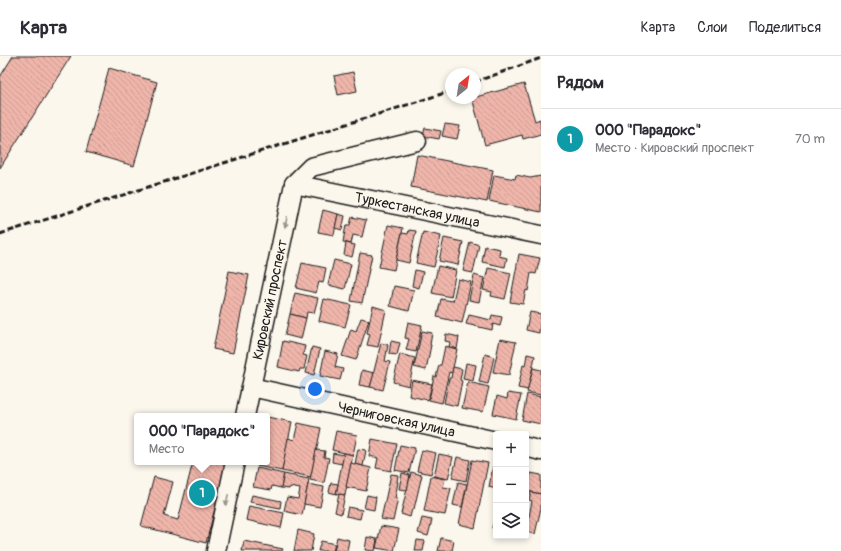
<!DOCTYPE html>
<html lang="ru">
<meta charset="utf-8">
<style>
body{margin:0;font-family:Pangolin,sans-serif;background:#f7f7f7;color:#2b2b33}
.controls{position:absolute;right:12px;bottom:12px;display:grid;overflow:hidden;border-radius:4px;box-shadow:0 2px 6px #0003}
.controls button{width:36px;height:36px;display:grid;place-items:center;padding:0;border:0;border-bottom:1px solid #e1e1e2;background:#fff;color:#2b2b33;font:20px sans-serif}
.compass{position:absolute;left:445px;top:12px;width:36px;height:36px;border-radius:50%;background:#fff;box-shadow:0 2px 6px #0003;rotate:30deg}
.you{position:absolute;left:315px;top:333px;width:14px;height:14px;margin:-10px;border:3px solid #fff;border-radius:50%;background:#1a73e8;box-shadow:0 0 0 6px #1a73e833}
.badge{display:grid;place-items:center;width:26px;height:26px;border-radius:50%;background:#d1495b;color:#fff;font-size:13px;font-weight:700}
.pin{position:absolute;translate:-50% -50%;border:2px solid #fff;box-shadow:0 1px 4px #0006}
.popup{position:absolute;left:134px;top:357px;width:136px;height:52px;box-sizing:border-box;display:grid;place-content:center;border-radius:4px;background:#fff;filter:drop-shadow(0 1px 3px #0005);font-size:13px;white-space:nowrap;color:#7c7c81}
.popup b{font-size:15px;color:#2b2b33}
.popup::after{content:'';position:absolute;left:50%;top:100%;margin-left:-8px;border:8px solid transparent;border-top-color:#fff}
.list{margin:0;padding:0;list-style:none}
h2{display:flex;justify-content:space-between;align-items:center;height:52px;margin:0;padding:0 16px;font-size:17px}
h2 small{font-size:13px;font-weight:400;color:#7c7c81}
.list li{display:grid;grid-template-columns:26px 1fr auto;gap:12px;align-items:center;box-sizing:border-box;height:60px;padding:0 16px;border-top:1px solid #e1e1e2}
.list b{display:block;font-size:15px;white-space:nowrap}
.list p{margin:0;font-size:13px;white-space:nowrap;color:#7c7c81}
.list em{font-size:13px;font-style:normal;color:#7c7c81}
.icon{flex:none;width:22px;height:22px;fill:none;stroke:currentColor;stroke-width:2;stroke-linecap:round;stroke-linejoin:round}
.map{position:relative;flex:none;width:541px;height:495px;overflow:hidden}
header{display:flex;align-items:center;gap:24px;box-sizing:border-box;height:56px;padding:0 20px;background:#fff;border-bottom:1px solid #e1e1e2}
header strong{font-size:19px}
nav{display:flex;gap:22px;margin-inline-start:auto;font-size:14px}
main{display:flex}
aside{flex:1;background:#fff}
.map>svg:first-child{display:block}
</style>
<header>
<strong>Карта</strong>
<nav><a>Карта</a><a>Слои</a><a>Поделиться</a></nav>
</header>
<main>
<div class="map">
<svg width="541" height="495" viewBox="0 0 541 495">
<defs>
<pattern id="building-back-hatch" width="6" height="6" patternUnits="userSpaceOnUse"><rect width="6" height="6" fill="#efb5aa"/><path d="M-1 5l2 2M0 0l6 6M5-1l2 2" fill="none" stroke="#cc9b92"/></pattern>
</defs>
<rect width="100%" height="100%" fill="#fbf7ec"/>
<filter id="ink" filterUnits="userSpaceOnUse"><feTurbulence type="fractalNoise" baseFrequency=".025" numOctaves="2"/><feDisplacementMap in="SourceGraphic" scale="8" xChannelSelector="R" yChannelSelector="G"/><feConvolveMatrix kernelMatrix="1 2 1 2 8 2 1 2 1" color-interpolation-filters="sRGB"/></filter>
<g filter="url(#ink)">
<g fill="url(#building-back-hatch)" stroke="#1c1c1c">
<polygon points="13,0 71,0 0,112 0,21"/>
<polygon points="109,12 157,26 134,110 86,96"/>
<polygon points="353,16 357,35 338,39 334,20"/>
<polygon points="524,28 535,65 540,63 541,78 523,83 522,79 485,89 472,42"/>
<polygon points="445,68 460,70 457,83 442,80"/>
<polygon points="425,72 441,75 439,83 423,80"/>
<polygon points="417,99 493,114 487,146 411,131"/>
<polygon points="494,119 515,123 516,119 530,122 541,120 541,156 489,145"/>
<polygon points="323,154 338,158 334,179 318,176"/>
<polygon points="338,158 345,160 342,174 335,172"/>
<polygon points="352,161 366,164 362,181 353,179 351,188 343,186 346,169 350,169"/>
<polygon points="388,169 403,172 394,214 379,211"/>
<polygon points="409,174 416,175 409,207 396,204 402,177 408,178"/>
<polygon points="423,176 441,180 434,211 416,207"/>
<polygon points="444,182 463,186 458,209 439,205"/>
<polygon points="470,186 479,189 473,217 463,215"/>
<polygon points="346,187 355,189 352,201 344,199"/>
<polygon points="485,190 500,193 499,200 507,202 505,211 482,206"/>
<polygon points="360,197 372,199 362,247 351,245"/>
<polygon points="519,198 540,202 536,218 531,217 528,235 526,234 523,248 510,246"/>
<polygon points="334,204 351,208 345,233 328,229"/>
<polygon points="302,207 326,212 323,227 319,226 316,237 296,232"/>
<polygon points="438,210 456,214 451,241 432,237"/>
<polygon points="488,212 511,217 505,243 491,240 492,236 483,234"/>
<polygon points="415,214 423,216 419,232 412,230"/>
<polygon points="229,215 249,219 233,297 213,293"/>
<polygon points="474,219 484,222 479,246 469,244"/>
<polygon points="458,223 471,226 462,267 437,261 441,243 453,245"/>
<polygon points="394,230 414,234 409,255 390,250"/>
<polygon points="295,237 318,242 314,257 307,256 306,262 290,258"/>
<polygon points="324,243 351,249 345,271 319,265"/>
<polygon points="373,250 386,254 378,291 367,289 370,278 367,277"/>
<polygon points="530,256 541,258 539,277 526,274"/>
<polygon points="290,258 306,262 301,283 285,279"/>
<polygon points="469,259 491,264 492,259 502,261 500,270 493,268 492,274 466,268"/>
<polygon points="361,262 369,264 356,304 342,300 351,273 356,275"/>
<polygon points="408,266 422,269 416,296 406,294 409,283 405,282"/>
<polygon points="422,275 432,277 430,289 431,289 426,314 414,311"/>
<polygon points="446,278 459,281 457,293 449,291 450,286 445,285"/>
<polygon points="500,283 516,286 509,319 493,316"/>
<polygon points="283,285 305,290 303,299 307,300 304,313 300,313 299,316 278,311"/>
<polygon points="391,285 400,287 397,299 389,298"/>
<polygon points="381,287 388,289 385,305 390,306 383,334 370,331"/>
<polygon points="445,290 457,293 452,317 449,316 442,347 429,344 434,320 436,321 439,309 441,309"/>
<polygon points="312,291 320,293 314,319 306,317"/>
<polygon points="325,295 338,298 335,311 343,313 340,324 320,320"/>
<polygon points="400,298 415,302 409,330 393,326"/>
<polygon points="485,298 494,301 488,328 479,326"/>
<polygon points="527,298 535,300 528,334 518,332 523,309 525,310"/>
<polygon points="466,307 476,309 473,325 463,323"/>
<polygon points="453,311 462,313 460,324 462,325 457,350 444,347 449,322 451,322"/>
<polygon points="533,312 541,314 541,339 527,336"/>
<polygon points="362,314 374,317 370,331 359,329"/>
<polygon points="412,324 432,328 428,344 409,340"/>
<polygon points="468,326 489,331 483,356 462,352"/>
<polygon points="508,337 521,339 516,363 493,358 497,340 507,343"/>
<polygon points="527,338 541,341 541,368 522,364"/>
<polygon points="267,361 292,366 282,415 257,410 258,406 267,406"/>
<polygon points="298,367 321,372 311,421 282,415 288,382 294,384"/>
<polygon points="336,375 357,379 353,399 332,394"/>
<polygon points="372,383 397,388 391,415 376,412 378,402 369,400"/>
<polygon points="400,389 415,392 409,417 395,414"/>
<polygon points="358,393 366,394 363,410 355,408"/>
<polygon points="316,394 325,395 324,401 329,402 324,427 310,424"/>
<polygon points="422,394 436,397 431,418 417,415"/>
<polygon points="333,397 344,399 342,408 332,406"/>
<polygon points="344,397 353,399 345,439 336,438"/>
<polygon points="439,398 453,401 448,423 434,420"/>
<polygon points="457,401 470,404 466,425 452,422"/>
<polygon points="472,404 488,407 475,472 459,468"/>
<polygon points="193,406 227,406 206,487 141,470 154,421 173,426 164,460 178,464"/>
<polygon points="351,407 371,412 366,435 346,431"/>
<polygon points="493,410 496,411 496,433 489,431"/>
<polygon points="257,412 284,418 281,432 272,430 271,434 253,431"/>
<polygon points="411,416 422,419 414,453 412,453 410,461 401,458"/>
<polygon points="402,417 410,419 407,434 399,433"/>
<polygon points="531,417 541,419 541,438 526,435 526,424 529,425"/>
<polygon points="284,418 309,423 302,459 284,455 287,441 298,443 300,433 290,431 289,433 281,432"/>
<polygon points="391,418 398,419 397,426 398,426 395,442 398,442 393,465 381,463"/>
<polygon points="431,420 445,423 443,431 451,432 445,459 424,455"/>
<polygon points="458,426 467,428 462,451 453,449"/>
<polygon points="331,427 338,428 336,438 329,436"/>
<polygon points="308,428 324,431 320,451 304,448"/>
<polygon points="531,436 541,438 541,452 535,478 526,476 532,445 529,444"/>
<polygon points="339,438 345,439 341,458 335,456"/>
<polygon points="252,439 281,445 280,452 250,446"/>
<polygon points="367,439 376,441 374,454 364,452"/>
<polygon points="249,450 284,457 281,472 246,464"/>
<polygon points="348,451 362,454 360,463 346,460"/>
<polygon points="496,456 496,473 492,472"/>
<polygon points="422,462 432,464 428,480 418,477"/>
<polygon points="381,470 399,473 394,495 376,492"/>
<polygon points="298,474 314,478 311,495 294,495"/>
<polygon points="337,481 349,484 347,495 334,495"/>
<polygon points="367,481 377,483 375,495 365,494"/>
<polygon points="441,482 454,485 452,495 438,495"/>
<polygon points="417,484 425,485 423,495 415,495"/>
<polygon points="244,485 283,493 282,495 242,495"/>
<polygon points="321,485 335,488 333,495 318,495"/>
</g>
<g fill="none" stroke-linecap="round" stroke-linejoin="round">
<defs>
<g id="minor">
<path id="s1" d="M294,128l247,51"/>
<polyline points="294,128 311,111 417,85"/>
<path id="s2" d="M251,331l245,54"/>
<path id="s3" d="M245,360l49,-232"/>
<polyline points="526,391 541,395"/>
<polyline points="216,495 235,406"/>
</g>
</defs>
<use href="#minor" stroke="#1c1c1c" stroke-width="21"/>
<use href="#minor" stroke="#fbf7ec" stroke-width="18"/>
<g stroke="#1c1c1c" stroke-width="3" stroke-dasharray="6 3" stroke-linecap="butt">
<polyline points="475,26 541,2"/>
<polyline points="0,178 451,35"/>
</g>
</g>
<defs><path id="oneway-solid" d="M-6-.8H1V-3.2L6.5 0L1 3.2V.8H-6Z"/></defs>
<g fill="#97948e">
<use href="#oneway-solid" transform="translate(286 166) rotate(102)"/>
<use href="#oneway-solid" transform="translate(227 444) rotate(102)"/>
</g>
</g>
<g text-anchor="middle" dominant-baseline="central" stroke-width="3" stroke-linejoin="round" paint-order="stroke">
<g font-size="14" fill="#1c1c1c" stroke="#fbf7ec">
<text stroke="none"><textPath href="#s1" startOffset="126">Туркестанская улица</textPath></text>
<text stroke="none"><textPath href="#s3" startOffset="119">Кировский проспект</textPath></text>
<text stroke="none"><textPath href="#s2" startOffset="149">Черниговская улица</textPath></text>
</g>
</g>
</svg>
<div class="controls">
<button>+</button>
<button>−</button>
<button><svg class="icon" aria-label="layers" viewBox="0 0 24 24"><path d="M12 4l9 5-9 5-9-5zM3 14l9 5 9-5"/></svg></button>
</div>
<svg class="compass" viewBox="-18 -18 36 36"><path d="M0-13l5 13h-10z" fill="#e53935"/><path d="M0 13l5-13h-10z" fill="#7c7c81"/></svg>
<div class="you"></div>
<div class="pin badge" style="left:202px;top:437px;background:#0f9aa8">1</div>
<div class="popup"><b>ООО &quot;Парадокс&quot;</b>Место</div>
</div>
<aside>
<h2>Рядом<small></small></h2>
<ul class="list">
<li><span class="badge" style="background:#0f9aa8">1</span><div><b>ООО &quot;Парадокс&quot;</b><p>Место · Кировский проспект</p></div><em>70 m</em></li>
</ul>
</aside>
</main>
